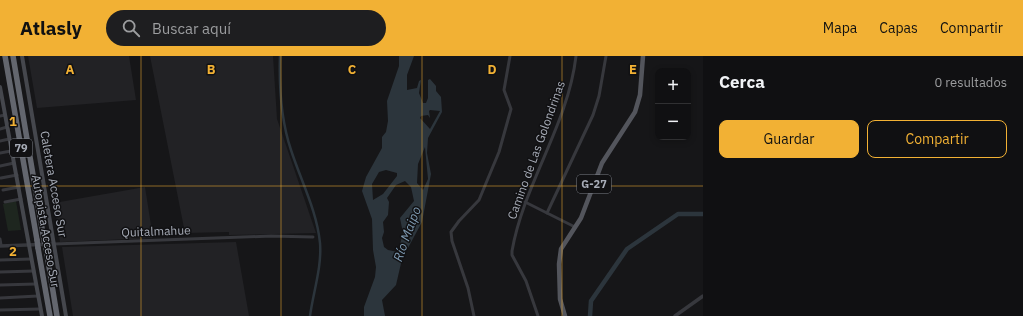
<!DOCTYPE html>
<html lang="es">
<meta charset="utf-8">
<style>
body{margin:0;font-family:"IBM Plex Sans",sans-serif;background:#1e1e20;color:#f1f3f6}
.controls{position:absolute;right:12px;top:12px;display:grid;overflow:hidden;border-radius:8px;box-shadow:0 2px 6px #0003}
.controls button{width:36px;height:36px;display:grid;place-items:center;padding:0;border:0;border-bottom:1px solid #303032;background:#101012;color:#f1f3f6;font:20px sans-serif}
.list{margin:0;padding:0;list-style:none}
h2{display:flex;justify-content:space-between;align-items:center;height:52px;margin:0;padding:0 16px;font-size:17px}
h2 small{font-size:13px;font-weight:400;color:#9c9d9f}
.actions{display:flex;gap:8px;padding:12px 16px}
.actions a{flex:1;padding:9px 0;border:1px solid #f2b134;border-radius:8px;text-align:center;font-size:14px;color:#f2b134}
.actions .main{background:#f2b134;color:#111}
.icon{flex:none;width:22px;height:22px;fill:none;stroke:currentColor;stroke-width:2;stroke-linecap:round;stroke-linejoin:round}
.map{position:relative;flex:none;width:703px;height:260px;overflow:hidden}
header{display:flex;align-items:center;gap:24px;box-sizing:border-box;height:56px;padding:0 20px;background:#f2b134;color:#111}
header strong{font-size:19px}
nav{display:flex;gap:22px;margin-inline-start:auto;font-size:14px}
.search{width:280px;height:36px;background:#1e1e20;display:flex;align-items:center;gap:10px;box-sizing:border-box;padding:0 14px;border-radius:22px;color:#9c9d9f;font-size:15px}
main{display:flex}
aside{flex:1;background:#101012}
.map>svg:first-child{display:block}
</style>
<header>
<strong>Atlasly</strong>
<div class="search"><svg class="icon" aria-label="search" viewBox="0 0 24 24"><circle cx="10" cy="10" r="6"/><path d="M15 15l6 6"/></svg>Buscar aquí</div>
<nav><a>Mapa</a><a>Capas</a><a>Compartir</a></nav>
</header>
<main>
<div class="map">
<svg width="703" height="260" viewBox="0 0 703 260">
<rect width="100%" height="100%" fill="#161618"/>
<g fill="#222225">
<polygon points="28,0 129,0 136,44 37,52"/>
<polygon points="150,0 273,0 277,63 316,177 229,179 229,176 185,177"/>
<polygon points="145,131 153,182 60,186 54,147"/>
<polygon points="236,186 249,260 73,260 62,191"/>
</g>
<polygon fill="#1e261f" points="16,145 21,174 8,175 3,148"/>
<path fill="#2c353c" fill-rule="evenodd" d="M399,0h15l-7,19v15l10,-2 2,-7 2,-1 -2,13 4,10h3l2,-5v-18l2,-1 6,7v5l5,6 1,15 -14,26 -1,15 4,21 -9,48 -20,37 -6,26 -14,15 3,16h-21v-9l11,-30 1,-10 -3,-17 -1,-31 -10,-28 4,-14 16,-29v-11l4,-5 2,-11 -1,-20 12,-35zM430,54l10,1 -10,18 -10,-11 1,-2 7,-1 2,3 -1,-7zM425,91l3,32 -5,11 -6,-7 1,-19zM386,114l11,3v3l-14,18 -10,6 -1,-16 7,-12zM405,125l6,6 3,14 -14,17 3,15 -5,19 -10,-2 -4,-3 -2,-9 2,-6 -1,-10 5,-7 1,-13 -2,-4 9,-13z"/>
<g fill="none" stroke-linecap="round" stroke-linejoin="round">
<path stroke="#2c353c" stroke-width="2.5" d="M280,0c-1,31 1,64 11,94 10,31 26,61 29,93 2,24 -7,50 -10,73"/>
<polyline stroke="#2c353c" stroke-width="4.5" points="590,260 591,245 627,193 678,158 703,158"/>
<g stroke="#37383d" stroke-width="3">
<polyline points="0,60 5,59"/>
<polyline points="0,73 7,71"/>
<polyline points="0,85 9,83"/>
<polyline points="0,97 11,95"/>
<polyline points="0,110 14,107"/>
<polyline points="1,122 17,119"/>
<polyline points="3,134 19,131"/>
<polyline points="5,146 21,143"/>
<polyline points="525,146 575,171"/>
<polyline points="547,157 593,59 599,40 606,0"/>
<polyline points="0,183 1,189"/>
<polyline points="54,188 271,180 313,181"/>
<polyline points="0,204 31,203"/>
<polyline points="0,216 34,215"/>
<polyline points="0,229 36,228"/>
<polyline points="0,242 38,240"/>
<polyline points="0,254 40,253"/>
<polyline points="474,260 468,232 452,185 451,176 459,165 479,144 499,96 511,53 504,34 510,0"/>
<path d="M538,260l-12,-35 -14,-26v-4c12,-68 56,-126 64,-195"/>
</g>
<g stroke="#37383d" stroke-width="3.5">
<polyline points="0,190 54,188"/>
<polyline points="675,260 703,240"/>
</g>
<g stroke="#45474d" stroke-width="4">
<polyline points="22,0 66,260"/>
<polyline points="0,31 42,260"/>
</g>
<polyline stroke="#53555c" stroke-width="4.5" points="565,260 560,243 559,208 561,193 581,162 602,107 635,56 640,39 643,0"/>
<g stroke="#63666e" stroke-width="5.5">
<polyline points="5,0 37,184"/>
<polyline points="13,0 44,184"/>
<polyline points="38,192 50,260"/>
<polyline points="46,192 57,260"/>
</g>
<g stroke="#63666e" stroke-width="5.5">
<polyline points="37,184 38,192"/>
<polyline points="44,184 46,192"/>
</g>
</g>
<path fill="none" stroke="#f2b134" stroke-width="1" stroke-opacity="0.55" d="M141,0v260M281,0v260M422,0v260M562,0v260M0,130h703"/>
<g text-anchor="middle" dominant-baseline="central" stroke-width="3" stroke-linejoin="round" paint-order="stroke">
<g fill="#111113" stroke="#7b7e86" stroke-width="1">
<rect x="10" y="83" width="22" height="18" rx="3"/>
<rect x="577" y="119" width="34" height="18" rx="3"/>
</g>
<g font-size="11" font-weight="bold" fill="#a8adb8">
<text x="21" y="92">79</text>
<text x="594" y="128">G-27</text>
</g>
<g font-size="12" fill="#a8adb8" stroke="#111113">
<text transform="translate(536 94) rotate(-70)">Camino de Las Golondrinas</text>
<text transform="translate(54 128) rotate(80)">Caletera Acceso Sur</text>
<text transform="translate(46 175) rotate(80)">Autopista Acceso Sur</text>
<text transform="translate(156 175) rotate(-2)">Quitalmahue</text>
</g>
<g font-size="13" font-style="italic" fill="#7f9bb3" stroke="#111113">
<text transform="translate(407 178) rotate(-70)">Río Maipo</text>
</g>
</g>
<g font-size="13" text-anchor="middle" font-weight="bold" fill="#f2b134" stroke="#111113" stroke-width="3" stroke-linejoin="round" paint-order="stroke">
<text x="70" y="18">A</text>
<text x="211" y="18">B</text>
<text x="352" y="18">C</text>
<text x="492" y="18">D</text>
<text x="633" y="18">E</text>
<text x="13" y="70">1</text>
<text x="13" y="200">2</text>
</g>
</svg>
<div class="controls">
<button>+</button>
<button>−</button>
</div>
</div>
<aside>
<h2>Cerca<small>0 resultados</small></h2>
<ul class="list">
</ul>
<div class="actions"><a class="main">Guardar</a><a>Compartir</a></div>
</aside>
</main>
